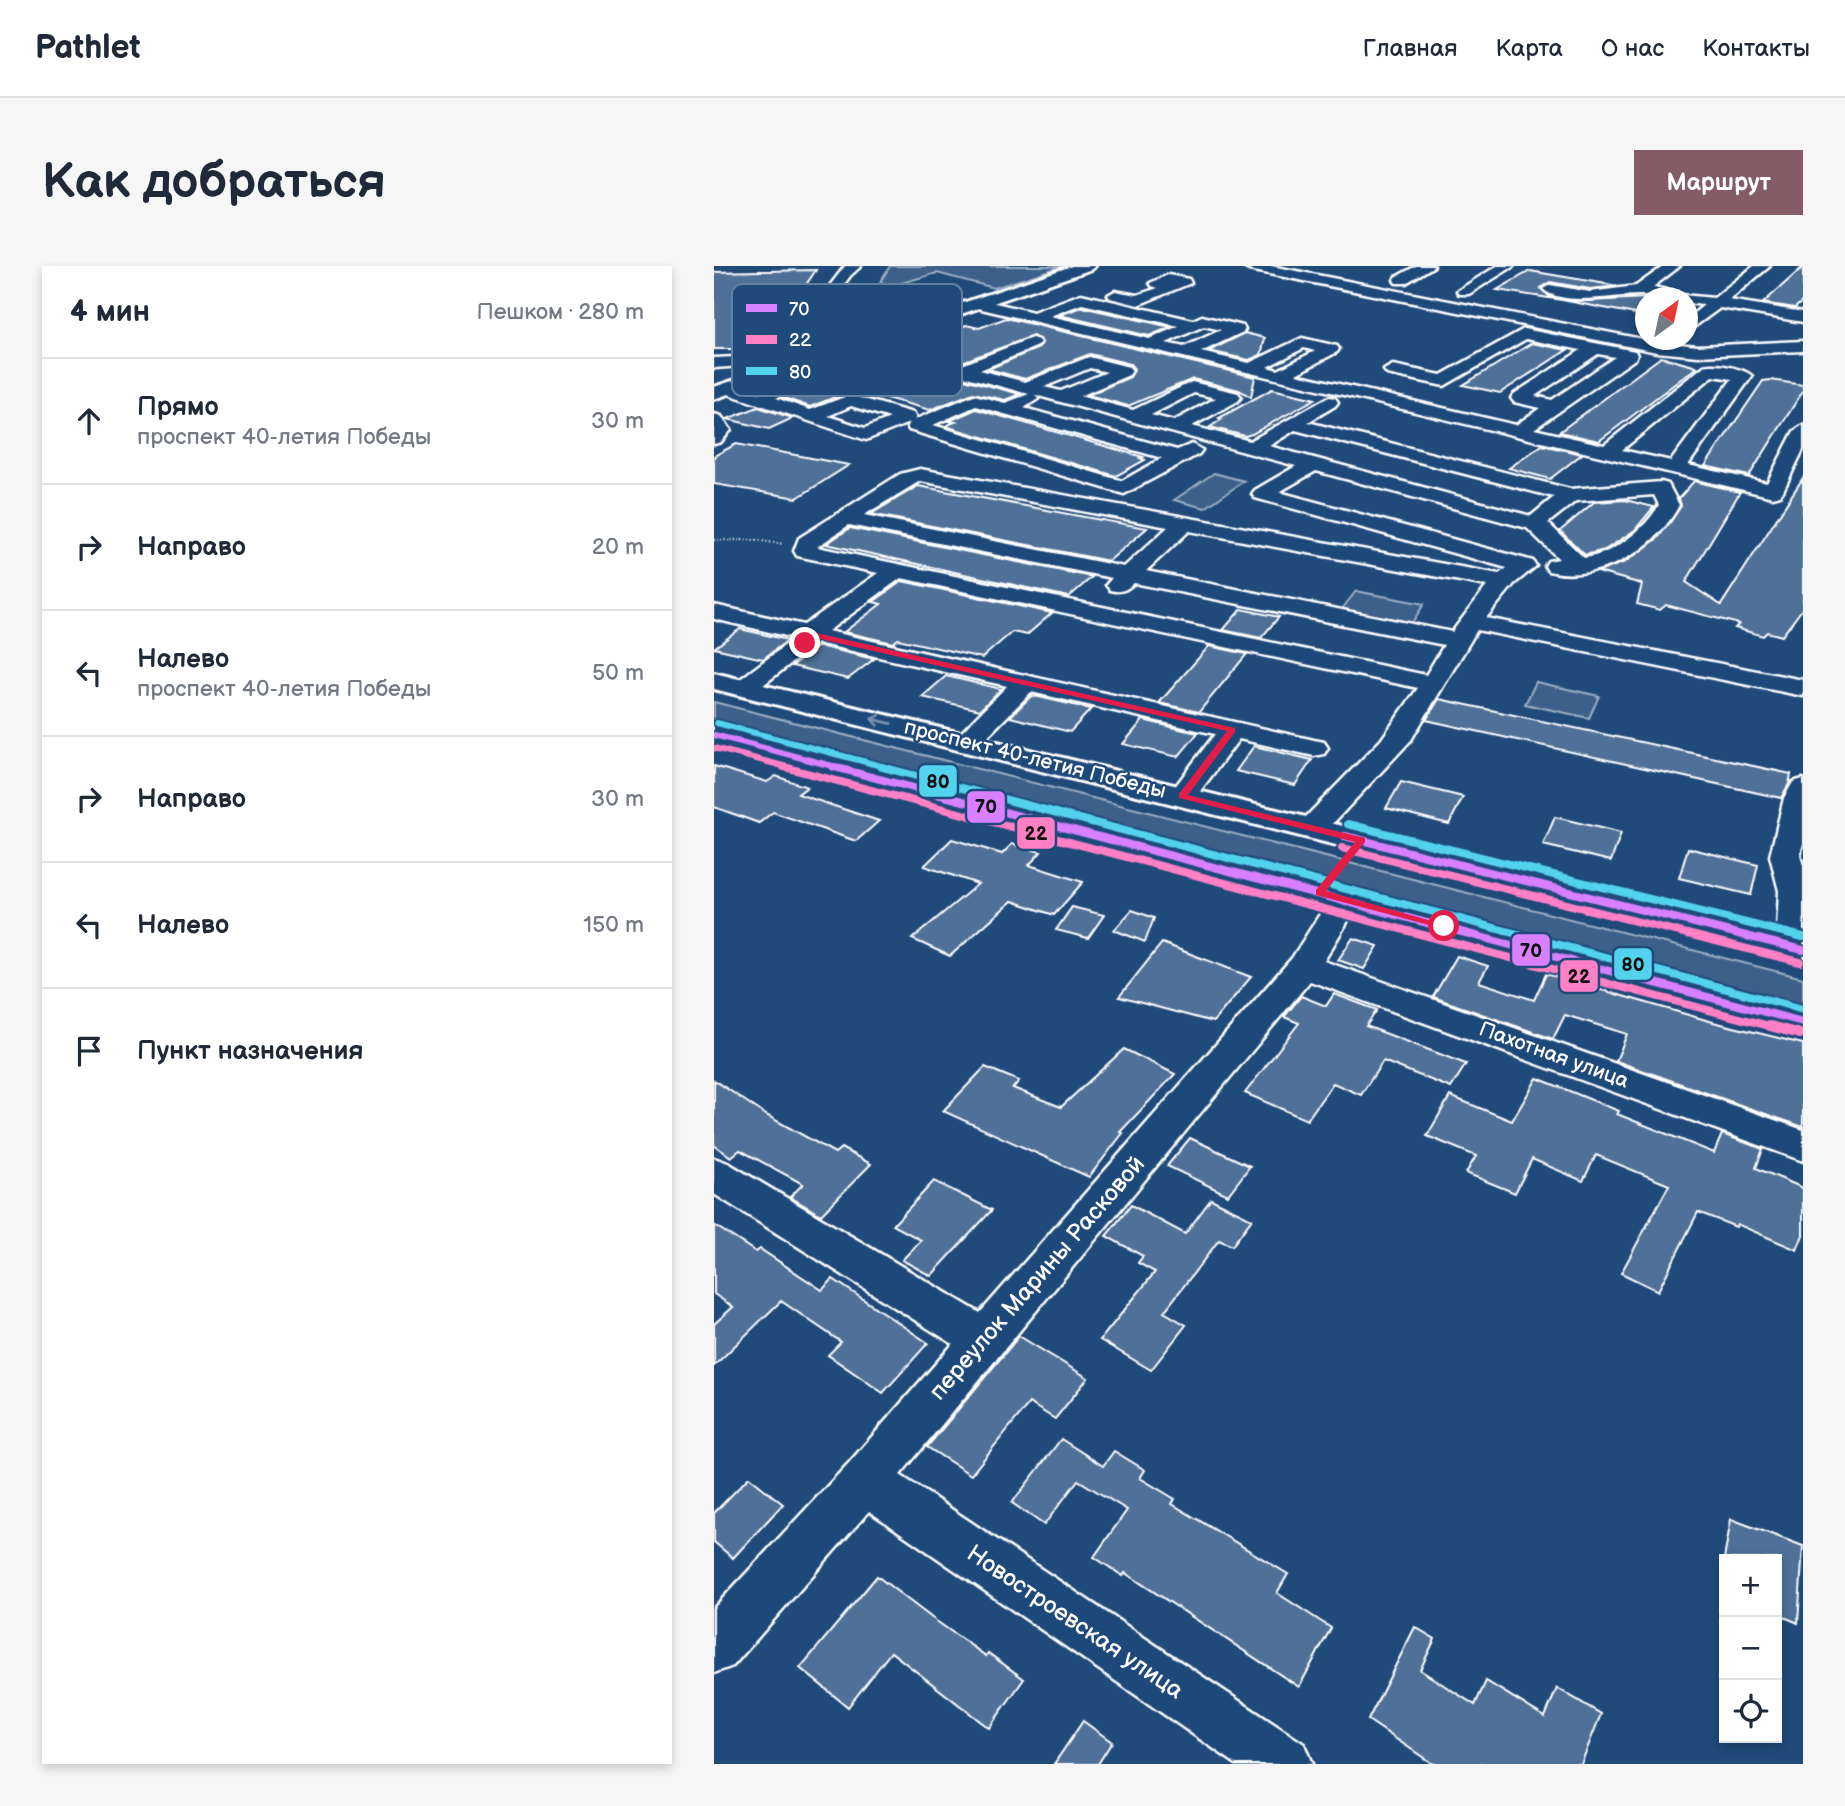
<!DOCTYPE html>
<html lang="ru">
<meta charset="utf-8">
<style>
body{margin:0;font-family:"Balsamiq Sans",sans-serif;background:#f6f6f7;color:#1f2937}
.controls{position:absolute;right:21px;bottom:21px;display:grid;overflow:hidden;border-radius:0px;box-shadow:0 4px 10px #0003}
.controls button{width:63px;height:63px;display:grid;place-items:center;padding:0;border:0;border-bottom:2px solid #e0e1e3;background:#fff;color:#1f2937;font:35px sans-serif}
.compass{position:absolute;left:921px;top:21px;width:63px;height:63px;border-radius:50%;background:#fff;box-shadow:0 4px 10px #0003;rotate:33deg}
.stop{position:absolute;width:21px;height:21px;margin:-16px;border:5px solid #e11d48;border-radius:50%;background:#fff}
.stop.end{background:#e11d48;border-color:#fff;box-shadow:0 2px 7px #0008}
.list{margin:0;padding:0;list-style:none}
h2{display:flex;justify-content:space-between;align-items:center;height:91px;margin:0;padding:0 28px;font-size:30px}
h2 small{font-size:23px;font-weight:400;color:#747a83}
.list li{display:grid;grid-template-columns:46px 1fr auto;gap:21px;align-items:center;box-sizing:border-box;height:126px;padding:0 28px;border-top:2px solid #e0e1e3}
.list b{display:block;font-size:26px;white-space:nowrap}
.list p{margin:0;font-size:23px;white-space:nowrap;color:#747a83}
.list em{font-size:23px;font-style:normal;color:#747a83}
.icon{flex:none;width:38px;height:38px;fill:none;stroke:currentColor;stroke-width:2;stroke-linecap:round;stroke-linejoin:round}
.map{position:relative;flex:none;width:1089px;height:1498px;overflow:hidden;border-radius:0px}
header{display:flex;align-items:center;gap:42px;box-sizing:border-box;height:98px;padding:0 35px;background:#fff;border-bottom:2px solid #e0e1e3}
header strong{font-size:33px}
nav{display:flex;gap:38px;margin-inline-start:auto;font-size:24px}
.intro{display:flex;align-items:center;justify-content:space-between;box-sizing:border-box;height:168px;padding:0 42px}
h1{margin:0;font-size:49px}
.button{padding:18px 32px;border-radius:0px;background:#845c67;color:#fff;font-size:24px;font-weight:700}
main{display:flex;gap:42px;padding:0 42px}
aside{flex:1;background:#fff;border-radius:0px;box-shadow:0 4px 10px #0003}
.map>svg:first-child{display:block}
</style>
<header>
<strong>Pathlet</strong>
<nav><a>Главная</a><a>Карта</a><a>О нас</a><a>Контакты</a></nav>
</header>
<div class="intro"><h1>Как добраться</h1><a class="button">Маршрут</a></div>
<main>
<aside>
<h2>4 мин<small>Пешком · 280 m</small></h2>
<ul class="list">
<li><svg class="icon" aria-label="ahead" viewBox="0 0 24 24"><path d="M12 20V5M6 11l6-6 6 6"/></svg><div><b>Прямо</b><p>проспект 40-летия Победы</p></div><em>30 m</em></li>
<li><svg class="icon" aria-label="right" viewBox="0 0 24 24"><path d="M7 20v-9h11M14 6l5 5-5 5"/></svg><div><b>Направо</b></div><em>20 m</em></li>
<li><svg class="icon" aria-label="left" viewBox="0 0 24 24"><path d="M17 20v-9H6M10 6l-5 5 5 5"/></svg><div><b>Налево</b><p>проспект 40-летия Победы</p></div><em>50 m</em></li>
<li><svg class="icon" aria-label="right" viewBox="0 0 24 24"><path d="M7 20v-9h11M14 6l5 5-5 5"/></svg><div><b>Направо</b></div><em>30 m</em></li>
<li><svg class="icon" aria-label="left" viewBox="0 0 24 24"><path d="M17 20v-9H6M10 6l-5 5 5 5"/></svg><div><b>Налево</b></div><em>150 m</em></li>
<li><svg class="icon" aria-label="arrive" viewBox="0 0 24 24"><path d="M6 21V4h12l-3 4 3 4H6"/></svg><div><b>Пункт назначения</b></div></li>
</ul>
</aside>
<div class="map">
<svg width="1089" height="1498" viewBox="0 0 1089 1498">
<rect width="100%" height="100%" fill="#1f4a7a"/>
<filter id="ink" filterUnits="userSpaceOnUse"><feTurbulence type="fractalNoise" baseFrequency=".0143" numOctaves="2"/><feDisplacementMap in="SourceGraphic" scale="14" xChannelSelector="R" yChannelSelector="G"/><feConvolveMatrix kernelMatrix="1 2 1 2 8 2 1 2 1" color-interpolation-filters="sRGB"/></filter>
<g filter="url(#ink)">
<g fill="#3c618b" stroke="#9eb0c5" stroke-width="2">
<polygon points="176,0 349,0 280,22 223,7 177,20 166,16"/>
<polygon points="500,207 530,215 491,242 460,234"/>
<polygon points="642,325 710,338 698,357 628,343"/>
<polygon points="822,416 885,430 875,452 811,438"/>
<polygon points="0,436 1089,712 1089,749 0,463"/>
</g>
<g fill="#507197" stroke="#fff" stroke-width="2">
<polygon points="1089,1 1089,35 1081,42 1049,37"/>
<polygon points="102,4 52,78 39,83 0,83 0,6"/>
<polygon points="816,5 904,20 876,23 836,16 827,22 836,31 848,34 783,24"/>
<polygon points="932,32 932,50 848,34 875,35"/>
<polygon points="368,41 457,61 435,70 345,49"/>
<polygon points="292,52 541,111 537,131 525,124 479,113 414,140 374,129 416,111 420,103 416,98 376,88 311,113 274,103 325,82 328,76 319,70 248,96 195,82 252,59 265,62"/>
<polygon points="531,67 551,72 547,89 535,94 495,85"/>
<polygon points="818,77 853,84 786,127 749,119"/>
<polygon points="947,91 983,101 885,175 845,166"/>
<polygon points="172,92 306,128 291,134 259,127 216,144 132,121 134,126 96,141 70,132 144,105 177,113 186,108 187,104 183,99 164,94"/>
<polygon points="1057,114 1089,119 1089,125 1035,210 991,200 1049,115"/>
<polygon points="558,123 601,133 538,168 531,170 496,161 508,153 505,152"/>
<polygon points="44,141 79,152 55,163 13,153"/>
<polygon points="262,143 429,191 426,192 431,194 402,210 231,160 241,156 235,155"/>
<polygon points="22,178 76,188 135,199 83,232 0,218 0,190"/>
<polygon points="828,179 868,188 836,213 795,202"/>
<polygon points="1089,212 1089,342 1068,370 1053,366 1049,370 1021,362 1025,358 952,339 946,344 923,338 928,318 884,306 911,296 944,272 967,240 965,232 980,215 1026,226 972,316 1007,339"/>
<polygon points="204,220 365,250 433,262 395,295 157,248"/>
<polygon points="911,234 940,241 921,264 891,284 871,289 846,265 880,236"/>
<polygon points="136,262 378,311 355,331 112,278"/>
<polygon points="188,315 338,347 313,369 298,366 268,392 184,373 179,377 130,366 167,338 159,336"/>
<polygon points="527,343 565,351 547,372 509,364"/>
<polygon points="26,363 74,374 49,393 0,382"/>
<polygon points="495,380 533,388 485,446 445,437"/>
<polygon points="103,381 109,381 160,393 134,413 78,400"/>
<polygon points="232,410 287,423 266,444 208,431"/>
<polygon points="317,430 325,431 377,443 356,466 296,451"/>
<polygon points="725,433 1077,508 1075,518 1067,532 712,454"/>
<polygon points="429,454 470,464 484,467 464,491 409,478"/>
<polygon points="540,480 598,494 581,519 522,505"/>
<polygon points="0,500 53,516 62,510 93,521 84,528 165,555 142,575 59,546 45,557 0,541"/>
<polygon points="687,516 749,531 735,558 672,542"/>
<polygon points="841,551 907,567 897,595 829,579"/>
<polygon points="238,573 288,588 298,578 327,586 315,599 369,616 340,649 298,635 236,690 198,673 264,618 210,600"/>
<polygon points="974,582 1044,599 1037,629 965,612"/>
<polygon points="358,641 390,649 374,672 342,664"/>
<polygon points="418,644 440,652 431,676 400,664"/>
<polygon points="639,672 664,680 650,703 624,694"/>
<polygon points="448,677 537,711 499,756 405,731"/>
<polygon points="743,690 774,700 765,716 820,734 832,708 999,756 1089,778 1089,861 902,795 913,768 851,749 839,773 719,731"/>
<polygon points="620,728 663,744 652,760 752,798 737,822 669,795 647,829 619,817 593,854 531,827 585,757 570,751 587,730 612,740"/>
<polygon points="410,783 461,808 406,866 409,867 375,911 229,845 271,801 305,815 299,822 347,841"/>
<polygon points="823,812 905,845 903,848 1000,887 1008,868 1049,883 1042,902 1089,922 1089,969 1083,984 1023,958 1022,961 984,946 944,1025 907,1007 955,919 882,889 869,915 818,893 801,927 752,907 762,890 713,870 736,830 798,855"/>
<polygon points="0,814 52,849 121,887 127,882 157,898 107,949 76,931 89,918 26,884 17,891 0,879"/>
<polygon points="476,872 536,900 514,929 453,900"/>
<polygon points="220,915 278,944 217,1010 188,994 207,974 179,959"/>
<polygon points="497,933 538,953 518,980 505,974 450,1046 472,1059 437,1104 386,1074 441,1006 424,997 429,990 392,970 417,939 471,968"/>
<polygon points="0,959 42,986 46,983 108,1024 119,1013 214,1077 169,1127 114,1089 127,1076 67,1035 0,1100 0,1058 19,1041 0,1028"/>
<polygon points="305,1070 374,1112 341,1153 315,1137 257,1209 213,1181"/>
<polygon points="347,1173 389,1200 400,1185 431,1204 426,1212 461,1233 458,1238 574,1308 563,1327 617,1362 585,1421 411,1307 409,1310 380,1291 413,1244 364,1214 330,1259 298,1237"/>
<polygon points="35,1211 69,1238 19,1292 0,1276 0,1247"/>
<polygon points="1017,1253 1089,1280 1084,1357 1063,1348 1063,1293 1010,1293"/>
<polygon points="163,1310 218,1352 272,1390 274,1387 310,1413 275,1462 177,1386 134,1441 86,1402"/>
<polygon points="701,1361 721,1373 706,1404 761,1439 772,1415 831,1451 843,1422 887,1448 867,1498 719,1498 654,1454"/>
<polygon points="369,1455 398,1476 384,1498 340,1498"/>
</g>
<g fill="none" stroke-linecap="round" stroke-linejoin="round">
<defs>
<g id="minor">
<polygon points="131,0 147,0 136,10 86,80 30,100 0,102 0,92 22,91 74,74"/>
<polygon points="528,0 557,0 943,76 984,80 1089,75 1089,85 984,90 943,86 535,4"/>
<polygon points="702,0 720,0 692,17 682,17 680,14 682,11"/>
<polygon points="783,0 800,0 755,28 745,28 743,25"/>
<path d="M950,0h16l-27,21 14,3 2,3c-8,8 -19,1 -30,2 -25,0 -77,12 -96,-6l7,-4 40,7 46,-6z"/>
<polygon points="1040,0 1056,0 1015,34 1089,46 1089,56 1006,42 973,66 973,53 990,39 973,37 973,32 966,32 968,29 1000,32"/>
<polygon points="454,9 475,13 477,17 424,39 396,32 394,29 401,25 423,29 444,22 438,20 436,17"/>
<path d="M367,28l112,26 9,-4 41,10 2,3 -2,3 -42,20 48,11 53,-25 35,8 2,3 -2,3 -41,22 220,51 24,-17 -26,-6 -3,-4 3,-4 67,-44 -55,-11 -82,47 -57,-12 -3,-4 9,-5 48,10 83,-46 111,22 2,4 -2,4 -101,70 70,16 100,-79c12,-3 39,2 48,10l-64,89 79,18 27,-52 9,-6v25l-20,41 -3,4 -7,2 -800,-190 -3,-3 8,-5 55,13zM368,38l97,22 -30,13 -99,-23zM490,60l17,4 -37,17 -18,-4zM590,82l11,3 -37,19 -11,-3zM884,88l17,3 -63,43 -17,-4zM999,110l19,3 -61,82 -49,-11z"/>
<path d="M318,72l6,2 2,3 -2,3 -58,24 45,12 64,-25 40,10 3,4 -3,4 -49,21 53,14 59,-28 46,11 3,4 -3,4 -46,25 58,15 79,-44 6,1 3,4 -3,4 -27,16 262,67 91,-7 7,2 11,21c-23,45 -80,78 -131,66l-3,-5 3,-5 11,-2 -32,-31 -211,-57 -37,21 254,69 3,5 -22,18 -28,34 317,62v16l-326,-66 -66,110 -88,94 -11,3 -11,-3 -4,-6 4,-6 80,-82 37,-52 -517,-110 -73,53 486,109 10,2 4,6 -4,6 -10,2 -75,-17 -47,63 -10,3 -10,-3 -4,-6 47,-62 -184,-42 -55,56 -10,2 -10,-2 -4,-6 55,-56 -190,-43 -64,50 -9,3 -9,-3 -4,-5 4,-5 60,-45 -81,-19v-14l90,20 74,-52 -81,-17 -3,-5 5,-13 101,-64 20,-5 579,105 8,-6 -252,-70 -3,-4 3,-4 41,-24 -261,-71 3,4 -14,9 153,42 15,-6 10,6 -3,4 -75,40 -215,-64 -2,-4 2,-3 -43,17 -144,-48 -3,-4 9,-5 31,10 82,-30 -17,-4 -2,-4 8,-5 66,18 3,4 -9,5 -32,-9 -82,30 34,12 40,-15 63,18 3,4 -2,3 60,-25 31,8 24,-9 -172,-47 -2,-3 2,-3 6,-2 99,26zM376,102l17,4 -46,19 -17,-4zM480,127l22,5 -42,23 -23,-6zM137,140l39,12 -25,10 -37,-12zM262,140l25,7 161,45 -40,23 -189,-56zM581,164l259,67 -23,19 -262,-70zM206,215l248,46 -44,40 -260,-52zM940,229l5,10c-14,25 -47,50 -75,53l-36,-35 28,-22zM135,259l263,53 -6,7 4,5c11,3 16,0 24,-7l310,62 -18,30 -609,-128zM475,265l298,55 -35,46 -306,-61z"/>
<polygon points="0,148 7,150 17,164 7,176 0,178"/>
<polygon points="1089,513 1089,577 1086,590 1089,599 1089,690 1079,693 1067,690 1062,682 1065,625 1056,590 1070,532 1079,516"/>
<polygon points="631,623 642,626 647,633 610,695 1089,864 1089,895 596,715 186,1209 590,1478 598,1498 522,1498 155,1245 19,1400 0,1407 0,1342 134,1198 239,1078 0,928 0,892 14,897 266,1047 578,692 620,626"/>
</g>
<g id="major">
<polygon points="358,0 381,0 378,3 0,133 0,121"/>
<polygon points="0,407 1089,672 1089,696 0,423"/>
<polygon points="0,460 1089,742 1089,770 0,478"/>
</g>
</defs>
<use href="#minor" stroke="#fff" stroke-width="5"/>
<use href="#major" stroke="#fff" stroke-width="6"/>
<polyline stroke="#fff" stroke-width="2.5" stroke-dasharray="1 2.5" stroke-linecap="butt" points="0,274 41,274 69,278"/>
<use href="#minor" fill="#1f4a7a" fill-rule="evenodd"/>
<use href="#major" fill="#1f4a7a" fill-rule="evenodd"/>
<defs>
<polyline id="bus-1-far1" points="0,469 126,502"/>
<g id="bus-1">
<polyline points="120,501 1089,756"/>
<polyline points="631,570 1089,684"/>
</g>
<polyline id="bus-2-far2" points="0,482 77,502"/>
<g id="bus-2-far1">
<polyline points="70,501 1063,762"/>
<polyline points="628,582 1086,696"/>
</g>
<polyline id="bus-2" points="1056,760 1086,768"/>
<polyline id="bus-3-far1" points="3,457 175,502"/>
<g id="bus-3">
<polyline points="168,501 1089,743"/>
<polyline points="634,558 1089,671"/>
</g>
</defs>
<use href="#bus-1-far1" stroke="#1f4a7a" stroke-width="10"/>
<use href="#bus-1" stroke="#1f4a7a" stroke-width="12"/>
<use href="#bus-2-far2" stroke="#1f4a7a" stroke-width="10"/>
<use href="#bus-2-far1" stroke="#1f4a7a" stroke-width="12"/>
<use href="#bus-2" stroke="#1f4a7a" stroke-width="15"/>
<use href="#bus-3-far1" stroke="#1f4a7a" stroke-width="10"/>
<use href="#bus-3" stroke="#1f4a7a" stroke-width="12"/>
<use href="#bus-1-far1" stroke="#d880ff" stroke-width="6"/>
<use href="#bus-1" stroke="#d880ff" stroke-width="8"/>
<use href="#bus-2-far2" stroke="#ff80c5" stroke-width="6"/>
<use href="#bus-2-far1" stroke="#ff80c5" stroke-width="8"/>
<use href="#bus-2" stroke="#ff80c5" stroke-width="10"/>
<use href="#bus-3-far1" stroke="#53d2ee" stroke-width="6"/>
<use href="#bus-3" stroke="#53d2ee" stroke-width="8"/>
</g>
<defs><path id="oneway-shaft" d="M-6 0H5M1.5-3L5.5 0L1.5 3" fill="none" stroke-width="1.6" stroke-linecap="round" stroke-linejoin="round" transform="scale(1.75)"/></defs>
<use stroke="#7992af" href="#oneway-shaft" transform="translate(167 455) rotate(-166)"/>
</g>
<polygon fill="#e11d48" points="94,365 521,462 521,466 474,529 651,572 651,576 612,625 735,660 730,663 602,629 602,624 641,576 465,532 465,528 513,465 97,371 94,378 88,378 90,368"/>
<g text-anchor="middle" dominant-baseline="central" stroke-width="5" stroke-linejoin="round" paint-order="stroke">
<g font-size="21" fill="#fff" stroke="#1f4a7a">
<text transform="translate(321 493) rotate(14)">проспект 40-летия Победы</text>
<text transform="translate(840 789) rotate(20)">Пахотная улица</text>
</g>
<g font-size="24" fill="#fff" stroke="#1f4a7a">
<text transform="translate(323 1012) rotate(-49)">переулок Марины Расковой</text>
<text transform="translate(361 1356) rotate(34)">Новостроевская улица</text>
</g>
</g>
<rect x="18" y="18" width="230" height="112" rx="10" fill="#1f4a7a" stroke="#6280a2" stroke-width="2"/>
<rect x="32" y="38" width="31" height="8" fill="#d880ff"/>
<rect x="32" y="69" width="31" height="9" fill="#ff80c5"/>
<rect x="32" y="101" width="31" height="8" fill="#53d2ee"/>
<g font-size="19" fill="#fff">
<text x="75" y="49">70</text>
<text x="75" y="80">22</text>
<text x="75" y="112">80</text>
</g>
<g stroke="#1f4a7a" stroke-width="2.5">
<rect x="204" y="498" width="40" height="34" rx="7" fill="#53d2ee"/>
<rect x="252" y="524" width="40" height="34" rx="7" fill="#d880ff"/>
<rect x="302" y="550" width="40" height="34" rx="7" fill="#ff80c5"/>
<rect x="797" y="667" width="40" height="34" rx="7" fill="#d880ff"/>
<rect x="899" y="681" width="40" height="34" rx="7" fill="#53d2ee"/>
<rect x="845" y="693" width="40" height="34" rx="7" fill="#ff80c5"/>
</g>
<g font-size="19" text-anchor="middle" font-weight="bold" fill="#111">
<text x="224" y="522">80</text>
<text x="272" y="547">70</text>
<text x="322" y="574">22</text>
<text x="817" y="691">70</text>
<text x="919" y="705">80</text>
<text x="865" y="717">22</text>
</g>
</svg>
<div class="controls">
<button>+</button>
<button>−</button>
<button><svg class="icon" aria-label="locate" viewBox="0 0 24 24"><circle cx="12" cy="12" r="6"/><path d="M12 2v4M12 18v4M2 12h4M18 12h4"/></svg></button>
</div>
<svg class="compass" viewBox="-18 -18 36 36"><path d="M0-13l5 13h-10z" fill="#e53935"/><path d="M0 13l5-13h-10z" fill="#747a83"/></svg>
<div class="stop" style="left:730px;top:660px"></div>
<div class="stop end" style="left:91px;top:377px"></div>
</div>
</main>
